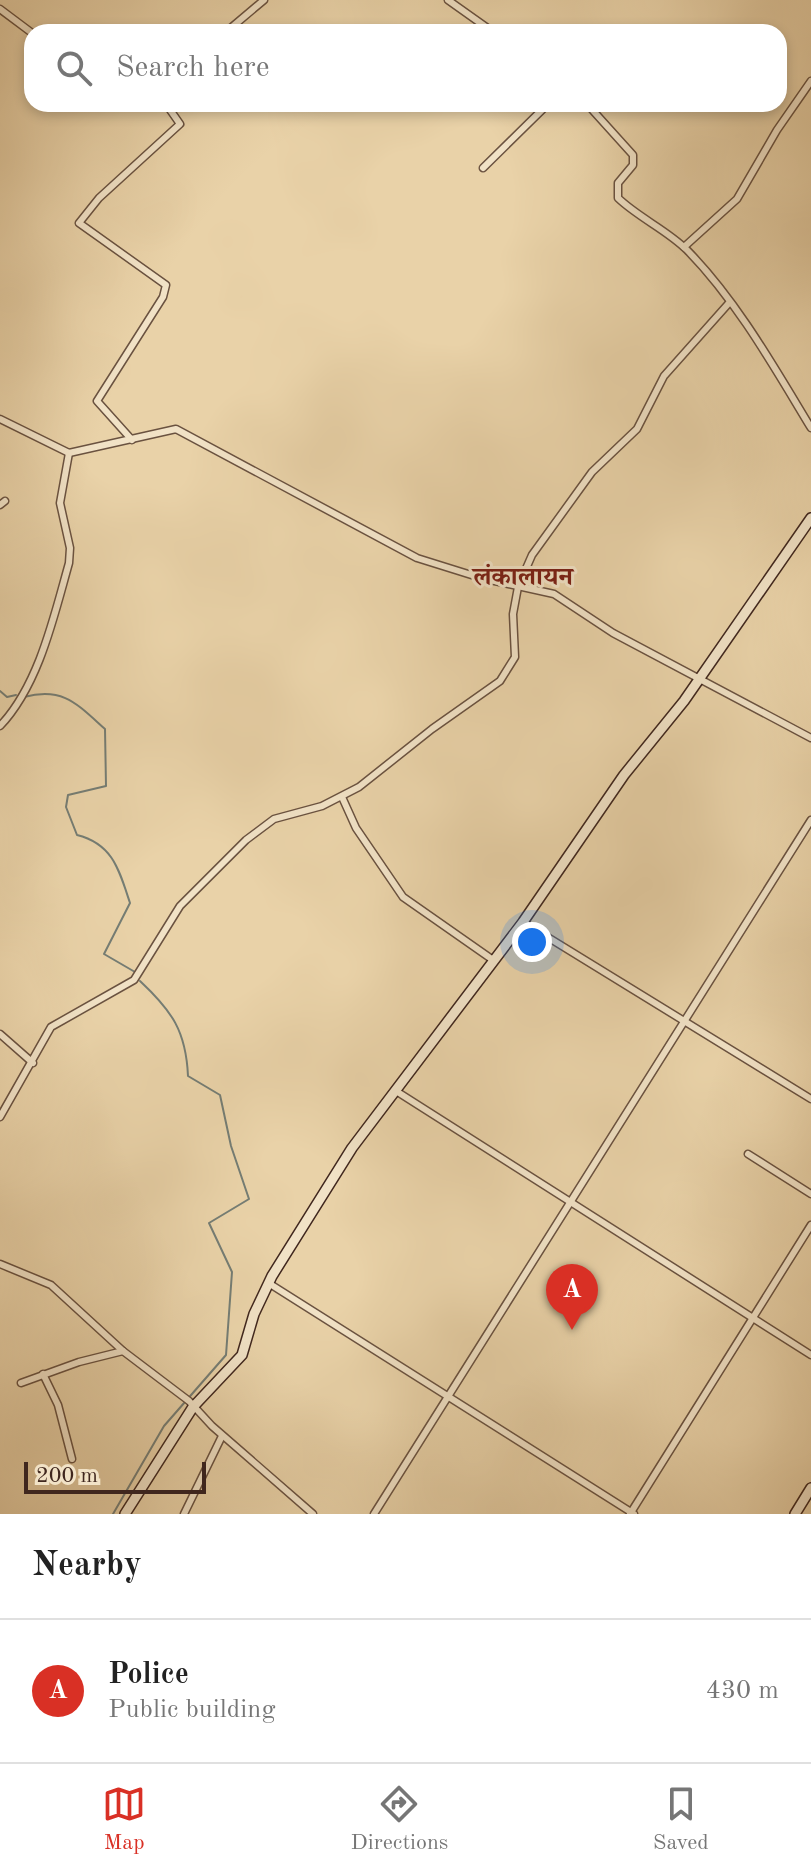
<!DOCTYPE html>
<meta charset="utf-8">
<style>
body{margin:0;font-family:"Old Standard TT","Noto Serif Devanagari",serif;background:#f2f2f2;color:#222}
.scale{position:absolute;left:24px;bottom:20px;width:182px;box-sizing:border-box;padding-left:8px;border:4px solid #40271e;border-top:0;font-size:22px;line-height:28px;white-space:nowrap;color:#40271e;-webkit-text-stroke:6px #f1e2c6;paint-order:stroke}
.you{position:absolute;left:532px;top:942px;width:28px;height:28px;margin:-20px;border:6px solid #fff;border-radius:50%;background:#1a73e8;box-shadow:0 0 0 12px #1a73e833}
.badge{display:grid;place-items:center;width:52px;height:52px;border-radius:50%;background:#d93025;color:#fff;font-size:26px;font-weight:700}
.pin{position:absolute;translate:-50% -66px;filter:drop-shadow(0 2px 4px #0008)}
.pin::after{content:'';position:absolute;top:42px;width:28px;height:24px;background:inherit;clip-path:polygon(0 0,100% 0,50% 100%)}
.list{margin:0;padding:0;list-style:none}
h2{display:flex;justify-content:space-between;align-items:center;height:104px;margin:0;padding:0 32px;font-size:34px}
h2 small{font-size:26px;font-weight:400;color:#767676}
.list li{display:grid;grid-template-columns:52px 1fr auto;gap:24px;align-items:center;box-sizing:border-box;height:144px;padding:0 32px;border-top:2px solid #e0e0e0}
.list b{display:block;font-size:30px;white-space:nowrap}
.list p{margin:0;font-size:26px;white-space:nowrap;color:#767676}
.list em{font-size:26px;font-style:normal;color:#767676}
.icon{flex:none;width:44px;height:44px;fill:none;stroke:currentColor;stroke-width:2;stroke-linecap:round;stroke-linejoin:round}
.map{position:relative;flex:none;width:811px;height:1514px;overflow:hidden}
.search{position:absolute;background:#fff;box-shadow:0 4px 12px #0003;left:24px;right:24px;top:24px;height:88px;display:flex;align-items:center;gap:20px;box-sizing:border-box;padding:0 28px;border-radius:24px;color:#767676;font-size:30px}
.sheet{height:248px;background:#fff}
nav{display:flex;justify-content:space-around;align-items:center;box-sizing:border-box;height:112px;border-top:2px solid #e0e0e0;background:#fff;font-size:22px;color:#767676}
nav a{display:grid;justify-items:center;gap:4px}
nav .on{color:#d93025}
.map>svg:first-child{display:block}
</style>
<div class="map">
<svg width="811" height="1514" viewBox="0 0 811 1514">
<rect width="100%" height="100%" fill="#e9d2a8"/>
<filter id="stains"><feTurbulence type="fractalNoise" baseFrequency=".0025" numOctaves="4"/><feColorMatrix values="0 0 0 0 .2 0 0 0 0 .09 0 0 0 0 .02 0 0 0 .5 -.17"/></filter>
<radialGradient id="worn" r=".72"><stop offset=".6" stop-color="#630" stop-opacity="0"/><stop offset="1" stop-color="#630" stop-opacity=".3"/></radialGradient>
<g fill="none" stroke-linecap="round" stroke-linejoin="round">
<g stroke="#757d74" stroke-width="2">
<polyline points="0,691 7,697 16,695"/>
<path d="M24,697c39,-10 52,6 81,32l1,57 -38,9 -2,12 11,28c36,9 42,35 53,68l-26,51 31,18"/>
<path d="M113,1514l51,-88 62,-71 6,-83 -23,-49 40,-24 -18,-53 -11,-51 -32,-19c-2,-45 -16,-65 -48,-95"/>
</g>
<defs>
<g id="street">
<polyline points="448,0 493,32"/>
<polyline points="0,9 32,33"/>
<polyline points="226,32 264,0"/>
<path d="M587,104l46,51v10l-15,18v15c21,20 49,32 69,52 50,51 87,117 124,178"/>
<polyline points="483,168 548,104"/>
<polyline points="684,247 737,199 777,130 811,81"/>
<polyline points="0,419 69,453 176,429 417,558 481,578 554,594 613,633 811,738"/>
<polyline points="132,440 97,401 163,297 166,285 79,223 99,198 180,124 166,104"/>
<polyline points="0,505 5,501"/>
<path d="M0,726c39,-41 54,-110 69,-163l1,-15 -10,-45 9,-50"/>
<polyline points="342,797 356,828 403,897 493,960"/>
<polyline points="523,922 811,1099"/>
<polyline points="0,1034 33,1063"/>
<polyline points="396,1091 811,1355"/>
<polyline points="0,1117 51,1027 134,980 180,906 246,840 274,819 322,806 359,787 432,729 500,681 515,657 513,614 518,587 532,555 592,472 637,429 664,376 729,303"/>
<polyline points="748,1154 811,1194"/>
<polyline points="0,1264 51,1285 123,1351 189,1401 212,1426 313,1514"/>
<polyline points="270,1284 634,1514"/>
<polyline points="43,1374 58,1405 72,1459"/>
<polyline points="21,1383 79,1362 123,1351"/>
<polyline points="184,1514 222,1436"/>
<polyline points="374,1514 811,820"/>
<polyline points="630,1514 811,1225"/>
</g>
<g id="secondary">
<polyline points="125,1514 193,1407 242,1355 254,1314 272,1276 352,1148 523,922 624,775 684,701 811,518"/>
<polyline points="795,1514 811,1488"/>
</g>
</defs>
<use href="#street" stroke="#6a5240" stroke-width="9"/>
<use href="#secondary" stroke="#40271e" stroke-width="12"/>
<use href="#street" stroke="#f1e2c6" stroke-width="6"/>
<use href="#secondary" stroke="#f1e2c6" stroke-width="9"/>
</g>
<g text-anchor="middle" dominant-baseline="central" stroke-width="6" stroke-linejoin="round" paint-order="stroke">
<g font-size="26" font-weight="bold" fill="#7a1f14" stroke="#f1e2c6">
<text x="523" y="578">लंकालायन</text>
</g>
</g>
<rect width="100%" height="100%" filter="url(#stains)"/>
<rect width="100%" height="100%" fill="url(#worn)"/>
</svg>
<div class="scale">200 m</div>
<div class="you"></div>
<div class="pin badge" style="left:572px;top:1330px">A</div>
<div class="search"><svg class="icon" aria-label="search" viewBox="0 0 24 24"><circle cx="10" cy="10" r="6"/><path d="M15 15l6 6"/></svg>Search here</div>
</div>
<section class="sheet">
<h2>Nearby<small></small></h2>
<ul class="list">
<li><span class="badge">A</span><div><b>Police</b><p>Public building</p></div><em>430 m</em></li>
</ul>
</section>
<nav>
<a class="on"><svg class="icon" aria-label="map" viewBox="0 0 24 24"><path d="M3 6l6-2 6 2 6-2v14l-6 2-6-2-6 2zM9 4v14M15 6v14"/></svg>Map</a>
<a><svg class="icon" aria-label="directions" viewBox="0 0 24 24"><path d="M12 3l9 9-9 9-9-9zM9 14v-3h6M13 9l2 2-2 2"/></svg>Directions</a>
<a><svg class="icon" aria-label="saved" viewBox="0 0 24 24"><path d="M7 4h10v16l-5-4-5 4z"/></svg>Saved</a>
</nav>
